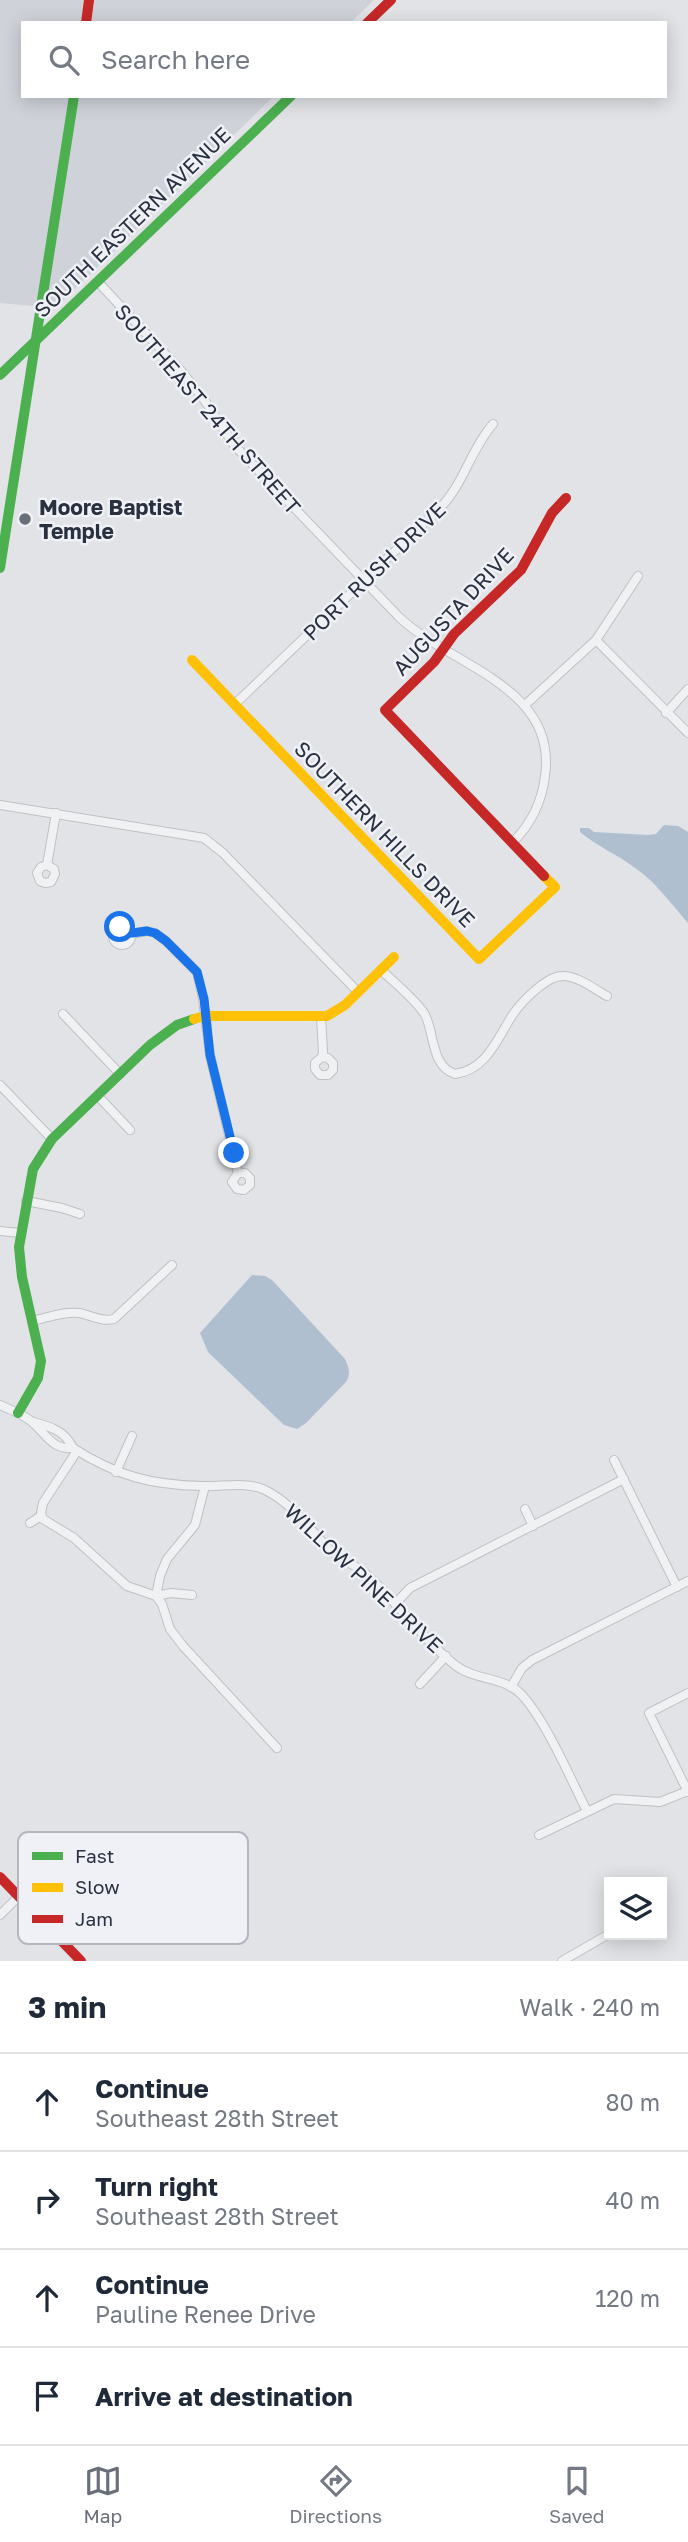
<!DOCTYPE html>
<meta charset="utf-8">
<style>
body{margin:0;font-family:"Golos Text",sans-serif;background:#f2f2f3;color:#1f2937}
.controls{position:absolute;right:21px;bottom:21px;display:grid;overflow:hidden;border-radius:0px;box-shadow:0 4px 18px #0003}
.controls button{width:63px;height:63px;display:grid;place-items:center;padding:0;border:0;border-bottom:2px solid #e0e1e3;background:#fff;color:#1f2937;font:35px sans-serif}
.stop{position:absolute;width:21px;height:21px;margin:-16px;border:5px solid #1a73e8;border-radius:50%;background:#fff}
.stop.end{background:#1a73e8;border-color:#fff;box-shadow:0 2px 7px #0008}
.list{margin:0;padding:0;list-style:none}
h2{display:flex;justify-content:space-between;align-items:center;height:91px;margin:0;padding:0 28px;font-size:30px}
h2 small{font-size:23px;font-weight:400;color:#747a83}
.list li{display:grid;grid-template-columns:46px 1fr auto;gap:21px;align-items:center;box-sizing:border-box;height:98px;padding:0 28px;border-top:2px solid #e0e1e3}
.list b{display:block;font-size:26px;white-space:nowrap}
.list p{margin:0;font-size:23px;white-space:nowrap;color:#747a83}
.list em{font-size:23px;font-style:normal;color:#747a83}
.icon{flex:none;width:38px;height:38px;fill:none;stroke:currentColor;stroke-width:2;stroke-linecap:round;stroke-linejoin:round}
.map{position:relative;flex:none;width:688px;height:1961px;overflow:hidden}
.search{position:absolute;background:#fff;box-shadow:0 4px 18px #0003;left:21px;right:21px;top:21px;height:77px;display:flex;align-items:center;gap:18px;box-sizing:border-box;padding:0 24px;border-radius:0px;color:#747a83;font-size:26px}
.sheet{height:483px;background:#fff}
nav{display:flex;justify-content:space-around;align-items:center;box-sizing:border-box;height:98px;border-top:2px solid #e0e1e3;background:#fff;font-size:19px;color:#747a83}
nav a{display:grid;justify-items:center;gap:4px}
nav .on{color:#696f79}
.map>svg:first-child{display:block}
</style>
<div class="map">
<svg width="688" height="1961" viewBox="0 0 688 1961">
<rect width="100%" height="100%" fill="#e1e3e6"/>
<polygon fill="#cfd3d9" points="0,0 374,0 350,23 23,23 23,96 274,96 55,308 0,303"/>
<g fill="#b0bfd0">
<path d="M664,825l14,1 10,6v91c-17,-19 -32,-41 -53,-55 -18,-14 -37,-21 -55,-36v-4h9l5,4 54,3 8,-1z"/>
<path d="M252,1275l13,1 7,4 73,79c4,9 6,15 1,23l-40,41 -9,6 -13,-4 -76,-73 -8,-19z"/>
</g>
<g fill="none" stroke-linecap="round" stroke-linejoin="round">
<defs>
<g id="street">
<path d="M98,282l85,91 22,28 29,44 165,172c51,49 159,69 146,159 -3,26 -14,48 -32,66"/>
<polyline points="596,640 688,733"/>
<path d="M235,704l206,-197c23,-24 30,-58 52,-83"/>
<polyline points="525,705 596,640 638,576"/>
<polyline points="666,713 688,689"/>
<polyline points="0,805 204,838 223,853 358,992"/>
<polyline points="47,865 54,869 55,874 51,882 45,883 40,881 37,873 41,867 47,865 56,813"/>
<circle cx="122" cy="936" r="9"/>
<polyline points="132,934 147,931 155,933 166,941 197,972 203,999 210,1055 238,1173 232,1182 237,1189 244,1190 250,1185 250,1178 245,1173 238,1173"/>
<path d="M381,970c14,13 32,27 43,43 11,18 6,53 31,61 30,-4 41,-32 55,-55 7,-12 18,-23 29,-32 7,-5 14,-11 24,-11 15,0 31,13 44,20"/>
<polyline points="63,1014 120,1074"/>
<polyline points="321,1017 323,1052 322,1057 315,1063 315,1069 320,1075 328,1075 333,1070 333,1063 328,1058 322,1057"/>
<polyline points="0,1085 52,1139"/>
<polyline points="98,1096 130,1130"/>
<polyline points="26,1201 62,1208 80,1214"/>
<polyline points="0,1231 21,1233"/>
<path d="M32,1321c15,-3 31,-10 47,-8 12,2 22,9 35,6l58,-54"/>
<path d="M0,1405c11,5 22,9 31,16 15,12 20,29 42,27 -8,-17 -23,-22 -40,-26"/>
<path d="M73,1448c44,28 78,37 129,38 20,1 45,-5 63,4 27,13 45,40 66,61 10,9 25,14 35,23 32,28 56,65 89,91 20,16 49,11 67,30 24,26 48,83 65,116"/>
<polyline points="77,1451 43,1503 41,1513 43,1519 74,1538 127,1586 156,1596 162,1604 170,1629 183,1646 277,1748"/>
<polyline points="614,1460 677,1587"/>
<polyline points="116,1472 132,1436"/>
<polyline points="525,1509 533,1526"/>
<polyline points="30,1523 41,1516"/>
<polyline points="192,1595 171,1593 156,1596 160,1576 167,1559 195,1525 205,1486"/>
<polyline points="395,1604 410,1588 624,1479"/>
<polyline points="420,1684 446,1656"/>
<polyline points="511,1687 522,1668 532,1660 688,1581"/>
<polyline points="688,1693 649,1713 688,1792"/>
<polyline points="539,1835 614,1799 660,1802 688,1791"/>
<polyline points="0,1915 19,1896"/>
<polyline points="562,1961 609,1934"/>
</g>
</defs>
<use href="#street" stroke="#bfc1c4" stroke-width="10"/>
<use href="#street" stroke="#f0f1f3" stroke-width="8"/>
<g stroke="#4caf50" stroke-width="10">
<polyline points="0,375 291,96"/>
<polyline points="0,568 74,96"/>
<polyline points="18,1413 38,1378 41,1361 22,1277 19,1247 33,1169 52,1139 150,1045 177,1025 194,1019"/>
</g>
<g stroke="#ffc107" stroke-width="10">
<polyline points="192,660 479,959 555,887 544,876"/>
<polyline points="194,1019 205,1016 327,1016 345,1005 394,957"/>
</g>
<g stroke="#c62828" stroke-width="10">
<polyline points="86,23 89,0"/>
<polyline points="367,23 391,0"/>
<polyline points="544,876 385,710 434,662 454,634 521,570 552,513 566,498"/>
<polyline points="0,1877 81,1961"/>
</g>
</g>
<g fill="none" stroke-linecap="round" stroke-linejoin="round">
<polyline stroke="#1a73e8" stroke-width="9" points="120,927 126,927 132,933 147,931 155,933 166,941 197,972 204,999 210,1055 234,1153"/>
</g>
<circle fill="#696f79" stroke="#eff1f6" stroke-width="2.5" cx="25" cy="519" r="7"/>
<g text-anchor="middle" dominant-baseline="central" stroke-width="5" stroke-linejoin="round" paint-order="stroke">
<g font-size="21" fill="#29303f" stroke="#eff1f6">
<text transform="translate(132 222) rotate(-44)">SOUTH EASTERN AVENUE</text>
<text transform="translate(208 409) rotate(49)">SOUTHEAST 24TH STREET</text>
<text transform="translate(374 571) rotate(-44)">PORT RUSH DRIVE</text>
<text transform="translate(453 611) rotate(-47)">AUGUSTA DRIVE</text>
<text transform="translate(385 834) rotate(46)">SOUTHERN HILLS DRIVE</text>
<text transform="translate(364 1578) rotate(43)">WILLOW PINE DRIVE</text>
</g>
<g font-size="21" font-weight="bold" fill="#29303f" stroke="#eff1f6" text-anchor="start">
<text x="39" y="507">Moore Baptist<tspan x="39" dy="24">Temple</tspan></text>
</g>
</g>
<rect x="18" y="1832" width="230" height="112" rx="10" fill="#eff1f6" stroke="#b4b7bf" stroke-width="2"/>
<rect x="32" y="1852" width="31" height="8" fill="#4caf50"/>
<rect x="32" y="1883" width="31" height="9" fill="#ffc107"/>
<rect x="32" y="1915" width="31" height="8" fill="#c62828"/>
<g font-size="19" fill="#29303f">
<text x="75" y="1863">Fast</text>
<text x="75" y="1894">Slow</text>
<text x="75" y="1926">Jam</text>
</g>
</svg>
<div class="controls">
<button><svg class="icon" aria-label="layers" viewBox="0 0 24 24"><path d="M12 4l9 5-9 5-9-5zM3 14l9 5 9-5"/></svg></button>
</div>
<div class="stop" style="left:120px;top:927px"></div>
<div class="stop end" style="left:234px;top:1153px"></div>
<div class="search"><svg class="icon" aria-label="search" viewBox="0 0 24 24"><circle cx="10" cy="10" r="6"/><path d="M15 15l6 6"/></svg>Search here</div>
</div>
<section class="sheet">
<h2>3 min<small>Walk · 240 m</small></h2>
<ul class="list">
<li><svg class="icon" aria-label="ahead" viewBox="0 0 24 24"><path d="M12 20V5M6 11l6-6 6 6"/></svg><div><b>Continue</b><p>Southeast 28th Street</p></div><em>80 m</em></li>
<li><svg class="icon" aria-label="right" viewBox="0 0 24 24"><path d="M7 20v-9h11M14 6l5 5-5 5"/></svg><div><b>Turn right</b><p>Southeast 28th Street</p></div><em>40 m</em></li>
<li><svg class="icon" aria-label="ahead" viewBox="0 0 24 24"><path d="M12 20V5M6 11l6-6 6 6"/></svg><div><b>Continue</b><p>Pauline Renee Drive</p></div><em>120 m</em></li>
<li><svg class="icon" aria-label="arrive" viewBox="0 0 24 24"><path d="M6 21V4h12l-3 4 3 4H6"/></svg><div><b>Arrive at destination</b></div></li>
</ul>
</section>
<nav>
<a class="on"><svg class="icon" aria-label="map" viewBox="0 0 24 24"><path d="M3 6l6-2 6 2 6-2v14l-6 2-6-2-6 2zM9 4v14M15 6v14"/></svg>Map</a>
<a><svg class="icon" aria-label="directions" viewBox="0 0 24 24"><path d="M12 3l9 9-9 9-9-9zM9 14v-3h6M13 9l2 2-2 2"/></svg>Directions</a>
<a><svg class="icon" aria-label="saved" viewBox="0 0 24 24"><path d="M7 4h10v16l-5-4-5 4z"/></svg>Saved</a>
</nav>
